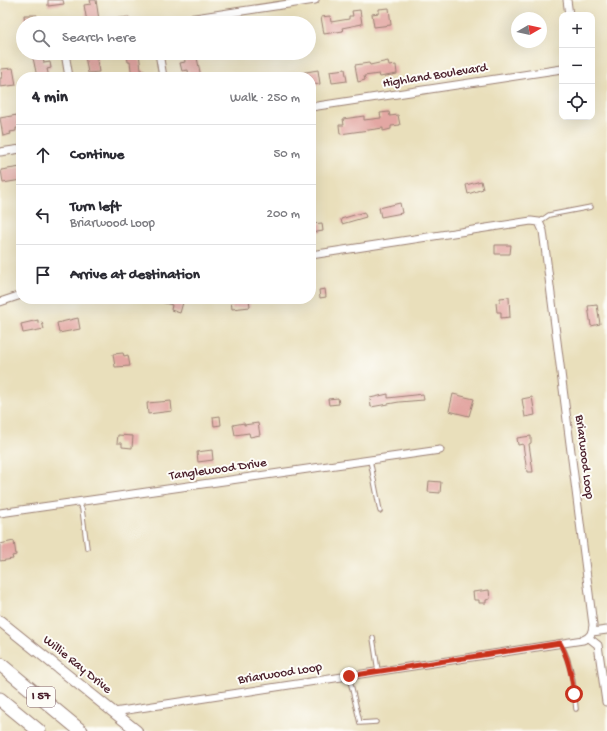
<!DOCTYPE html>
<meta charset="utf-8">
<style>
body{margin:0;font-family:"Gochi Hand",sans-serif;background:#f7f7f7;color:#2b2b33}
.controls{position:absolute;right:12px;top:12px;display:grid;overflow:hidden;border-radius:8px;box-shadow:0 4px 16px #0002}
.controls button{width:36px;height:36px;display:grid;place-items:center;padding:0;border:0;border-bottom:1px solid #e1e1e2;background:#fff;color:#2b2b33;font:20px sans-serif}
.compass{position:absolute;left:511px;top:12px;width:36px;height:36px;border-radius:50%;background:#fff;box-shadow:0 4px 16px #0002;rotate:81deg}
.stop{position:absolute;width:12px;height:12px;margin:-9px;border:3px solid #c8321e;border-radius:50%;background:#fff}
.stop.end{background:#c8321e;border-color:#fff;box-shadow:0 1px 4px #0008}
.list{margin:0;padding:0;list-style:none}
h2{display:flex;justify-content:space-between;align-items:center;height:52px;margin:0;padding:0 16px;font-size:17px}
h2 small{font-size:13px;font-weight:400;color:#7c7c81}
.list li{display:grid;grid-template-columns:26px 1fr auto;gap:12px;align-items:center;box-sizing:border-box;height:60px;padding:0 16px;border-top:1px solid #e1e1e2}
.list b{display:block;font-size:15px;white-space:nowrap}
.list p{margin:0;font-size:13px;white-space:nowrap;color:#7c7c81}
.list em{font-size:13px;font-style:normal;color:#7c7c81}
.icon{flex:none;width:22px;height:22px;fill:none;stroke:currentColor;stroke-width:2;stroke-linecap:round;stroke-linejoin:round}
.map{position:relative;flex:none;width:607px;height:731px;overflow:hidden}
.search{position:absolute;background:#fff;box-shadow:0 4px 16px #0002;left:16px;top:16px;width:300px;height:44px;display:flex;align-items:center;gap:10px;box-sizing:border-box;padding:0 14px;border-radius:22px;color:#7c7c81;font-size:15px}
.panel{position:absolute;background:#fff;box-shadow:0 4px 16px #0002;left:16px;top:72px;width:300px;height:232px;border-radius:16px}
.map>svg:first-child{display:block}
</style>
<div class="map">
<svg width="607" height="731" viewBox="0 0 607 731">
<rect width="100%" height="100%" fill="#fdfcf7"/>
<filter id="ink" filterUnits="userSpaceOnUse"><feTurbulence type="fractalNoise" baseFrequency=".025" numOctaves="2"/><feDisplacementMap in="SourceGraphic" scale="8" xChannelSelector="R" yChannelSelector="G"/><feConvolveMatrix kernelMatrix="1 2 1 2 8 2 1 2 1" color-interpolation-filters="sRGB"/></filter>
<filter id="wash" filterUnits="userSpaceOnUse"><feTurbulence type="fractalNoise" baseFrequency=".012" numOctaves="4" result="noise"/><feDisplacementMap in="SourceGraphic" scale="16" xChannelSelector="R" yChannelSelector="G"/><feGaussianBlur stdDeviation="0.9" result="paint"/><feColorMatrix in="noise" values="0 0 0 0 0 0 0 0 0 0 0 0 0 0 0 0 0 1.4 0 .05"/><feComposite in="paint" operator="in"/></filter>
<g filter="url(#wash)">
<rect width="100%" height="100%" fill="#e9dfbb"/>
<g id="blocks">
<g fill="#e3a7a3">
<polygon points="48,0 63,0 64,4 48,6"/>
<polygon points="90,0 96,0 99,20 87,22 84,5 91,4"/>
<polygon points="389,8 391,25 374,27 372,14 379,13 379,9"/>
<polygon points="360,10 362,24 342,28 343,31 324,34 321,17 330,16 331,22 349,19 349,16 353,16 352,11"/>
<polygon points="24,15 37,15 37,23 25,23"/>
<polygon points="129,17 130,23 111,23 111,19"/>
<polygon points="32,53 42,53 44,63 50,62 51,68 47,69 49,77 37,77"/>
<polygon points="127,53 139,53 141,70 144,70 145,77 132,77 130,62 128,62"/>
<polygon points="184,53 196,53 201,77 189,77 188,70 182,71 180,63 185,62"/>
<polygon points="96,54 99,72 88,73 85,56"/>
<polygon points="388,61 389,66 396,65 397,74 380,77 379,74 364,76 365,80 358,82 355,65 369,63 370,65"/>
<polygon points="13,68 16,85 0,87 0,78 2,78 1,69"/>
<polygon points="345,69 347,81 332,83 330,71"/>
<polygon points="318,70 320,84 311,85 311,77 294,77 294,74"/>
<polygon points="389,112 390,116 398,115 400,125 391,126 391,129 383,131 383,128 340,134 339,125 344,125 343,119 364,116 364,120 381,118 380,113"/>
<polygon points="17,115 19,128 16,128 16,131 10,132 11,134 3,136 0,118"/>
<polygon points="21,167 21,180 3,183 1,170"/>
<polygon points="481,181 483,189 468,194 466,185"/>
<polygon points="400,203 402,213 381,217 379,208"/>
<polygon points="364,212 366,217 342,224 341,219"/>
<polygon points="322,223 323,231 311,233 311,224"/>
<polygon points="495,245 511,245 510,254 495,254"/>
<polygon points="325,289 326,297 320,298 319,290"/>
<polygon points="509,297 510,317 501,318 501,312 497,312 496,303 500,302 500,298"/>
<polygon points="158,299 184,299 180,313 171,310 172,305 157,301"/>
<polygon points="237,299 249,299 250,307 232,309 231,300"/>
<polygon points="597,305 600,324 591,326 588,306"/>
<polygon points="78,318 80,329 59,333 57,323"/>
<polygon points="38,320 38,323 42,322 44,329 23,333 21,324"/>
<polygon points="123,353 124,356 128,355 130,366 115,367 113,354"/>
<polygon points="388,394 388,398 423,394 424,400 399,402 371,407 370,398"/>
<polygon points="453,394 474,399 469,416 449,411"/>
<polygon points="532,397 535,415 525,417 522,399"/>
<polygon points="338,398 339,404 329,405 328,399"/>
<polygon points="171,401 172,411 148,414 147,403"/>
<polygon points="220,416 221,425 214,426 213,417"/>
<polygon points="244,423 244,425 258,423 260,435 250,437 249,433 235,435 233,425"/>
<polygon points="118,435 133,436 132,448 122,447 122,443 117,443"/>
<polygon points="531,436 531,443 529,444 533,472 527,472 523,444 518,445 517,438"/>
<polygon points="212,450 213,460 198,462 197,452"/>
<polygon points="429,481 441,482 440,493 428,492"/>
<polygon points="14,541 16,555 12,556 13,559 0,561 0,544"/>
<polygon points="489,590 490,599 486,600 486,603 479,603 479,600 474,600 473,592"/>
</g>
</g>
</g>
<g filter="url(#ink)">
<use href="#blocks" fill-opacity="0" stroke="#9a7f73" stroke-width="1"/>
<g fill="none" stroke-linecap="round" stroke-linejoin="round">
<defs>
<g id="lane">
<polyline points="539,222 549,215 591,207"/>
<polyline points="370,460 380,511"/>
<polyline points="78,502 82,509 87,548"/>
<polyline points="373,638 378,671"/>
<path d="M560,643c12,20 14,43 16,66"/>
<polyline points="349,676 360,723 376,722"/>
</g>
<g id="street">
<polyline points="567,0 569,15"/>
<polyline points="162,23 315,0"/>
<polyline points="65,53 69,77"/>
<polyline points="159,53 163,77"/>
<polyline points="311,107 562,69"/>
<polyline points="0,152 21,149"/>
<polyline points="0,302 21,295"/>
<polyline points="0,513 440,450"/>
<polyline points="592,632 607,630"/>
<polyline points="589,638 598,645 606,702"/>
<path d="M114,712l469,-72c8,-3 9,-7 10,-15l-50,-394 -4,-9 -8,-1 -220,34"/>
</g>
<polyline id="secondary" points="0,621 137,731"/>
<g id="highway">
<polyline points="0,664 81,731"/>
<polyline points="0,699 39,731"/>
</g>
</defs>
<use href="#lane" stroke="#9a7f73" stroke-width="5.5"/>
<use href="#street" stroke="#9a7f73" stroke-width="9"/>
<use href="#secondary" stroke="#9a7f73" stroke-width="12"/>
<use href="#highway" stroke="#9a7f73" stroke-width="15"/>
<use href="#lane" stroke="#fff" stroke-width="3.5"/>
<use href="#street" stroke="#fff" stroke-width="7"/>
<use href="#secondary" stroke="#fff" stroke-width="10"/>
<use href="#highway" stroke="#fff" stroke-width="13"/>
</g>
</g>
<g fill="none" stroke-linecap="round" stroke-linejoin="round" filter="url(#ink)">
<path stroke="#c8321e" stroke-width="5" d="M349,676l211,-33c9,16 12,33 14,51"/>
</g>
<g text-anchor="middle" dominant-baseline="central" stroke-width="4" stroke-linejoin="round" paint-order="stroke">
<rect fill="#fdfcf7" stroke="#806168" stroke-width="1" x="27" y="687" width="28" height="20" rx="3"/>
<g font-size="12" font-weight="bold" fill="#4a1f2b">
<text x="41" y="697">I 57</text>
</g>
<g font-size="13" fill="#4a1f2b" stroke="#fdfcf7">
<text transform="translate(435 76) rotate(-9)">Highland Boulevard</text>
<text transform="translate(584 457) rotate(83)">Briarwood Loop</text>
<text transform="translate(218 470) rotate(-8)">Tanglewood Drive</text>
<text transform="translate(77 665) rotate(39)">Willie Ray Drive</text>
<text transform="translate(280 674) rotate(-9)">Briarwood Loop</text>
</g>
</g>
</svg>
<div class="controls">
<button>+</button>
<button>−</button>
<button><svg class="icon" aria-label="locate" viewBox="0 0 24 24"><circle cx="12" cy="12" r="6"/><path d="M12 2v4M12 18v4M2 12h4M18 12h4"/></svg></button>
</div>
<svg class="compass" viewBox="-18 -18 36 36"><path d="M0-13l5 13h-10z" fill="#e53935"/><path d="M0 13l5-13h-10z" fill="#7c7c81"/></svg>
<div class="stop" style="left:574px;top:694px"></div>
<div class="stop end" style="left:349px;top:676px"></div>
<div class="search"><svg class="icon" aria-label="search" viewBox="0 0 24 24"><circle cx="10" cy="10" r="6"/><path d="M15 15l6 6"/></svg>Search here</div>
<section class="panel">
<h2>4 min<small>Walk · 250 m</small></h2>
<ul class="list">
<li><svg class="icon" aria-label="ahead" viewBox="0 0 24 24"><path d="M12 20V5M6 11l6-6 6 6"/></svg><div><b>Continue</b></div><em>50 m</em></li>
<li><svg class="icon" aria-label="left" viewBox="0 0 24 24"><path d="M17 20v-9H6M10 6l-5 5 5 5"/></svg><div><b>Turn left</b><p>Briarwood Loop</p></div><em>200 m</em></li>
<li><svg class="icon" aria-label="arrive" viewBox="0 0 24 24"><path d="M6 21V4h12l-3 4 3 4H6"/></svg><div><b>Arrive at destination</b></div></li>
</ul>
</section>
</div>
